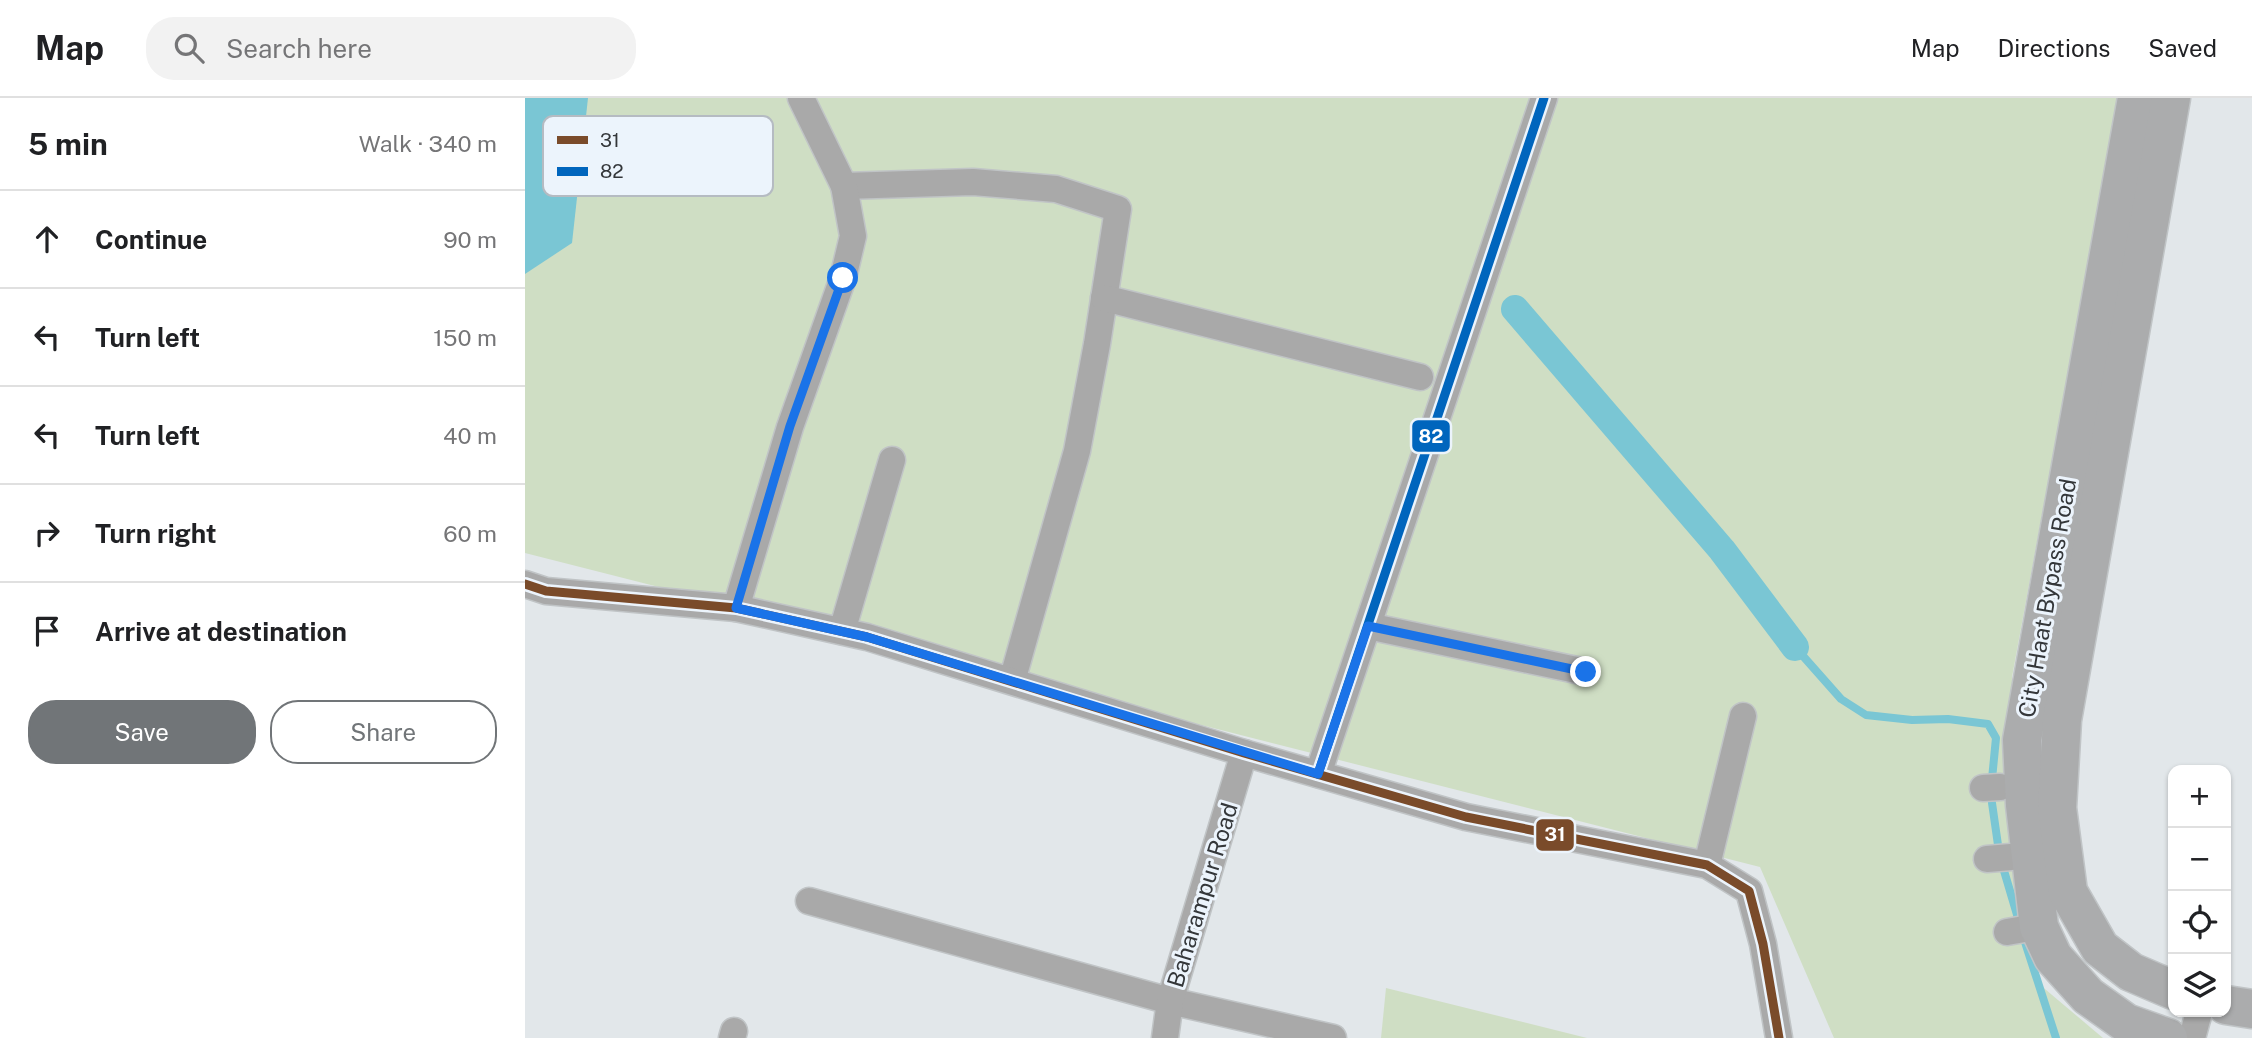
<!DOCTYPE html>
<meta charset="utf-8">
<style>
body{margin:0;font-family:"Public Sans",sans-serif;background:#f2f2f2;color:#202124}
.controls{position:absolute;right:21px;bottom:21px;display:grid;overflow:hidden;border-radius:14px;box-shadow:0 2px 5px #0004}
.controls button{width:63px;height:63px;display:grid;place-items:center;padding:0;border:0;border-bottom:2px solid #e0e0e0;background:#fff;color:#202124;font:35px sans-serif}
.stop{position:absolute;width:21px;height:21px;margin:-16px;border:5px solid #1a73e8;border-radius:50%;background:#fff}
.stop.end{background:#1a73e8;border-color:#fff;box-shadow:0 2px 7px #0008}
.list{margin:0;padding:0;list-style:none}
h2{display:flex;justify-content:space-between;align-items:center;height:91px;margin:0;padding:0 28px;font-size:30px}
h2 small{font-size:23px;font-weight:400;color:#757577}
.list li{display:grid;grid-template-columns:46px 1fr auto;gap:21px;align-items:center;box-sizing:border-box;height:98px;padding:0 28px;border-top:2px solid #e0e0e0}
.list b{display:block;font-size:26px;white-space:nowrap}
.list em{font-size:23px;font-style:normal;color:#757577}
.actions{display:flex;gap:14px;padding:21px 28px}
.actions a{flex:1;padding:16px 0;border:2px solid #717578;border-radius:28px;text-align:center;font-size:24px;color:#717578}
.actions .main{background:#717578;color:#fff}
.icon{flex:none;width:38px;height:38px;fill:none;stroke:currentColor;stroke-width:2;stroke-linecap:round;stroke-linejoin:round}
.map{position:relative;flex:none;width:1727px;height:940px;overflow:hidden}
header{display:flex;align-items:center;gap:42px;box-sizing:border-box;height:98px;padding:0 35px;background:#fff;border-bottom:2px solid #e0e0e0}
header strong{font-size:33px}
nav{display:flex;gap:38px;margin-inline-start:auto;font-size:24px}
.search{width:490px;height:63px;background:#f2f2f2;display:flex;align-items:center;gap:18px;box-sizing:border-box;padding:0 24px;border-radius:28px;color:#757577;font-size:26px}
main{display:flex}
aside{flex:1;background:#fff}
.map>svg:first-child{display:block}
</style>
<header>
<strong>Map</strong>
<div class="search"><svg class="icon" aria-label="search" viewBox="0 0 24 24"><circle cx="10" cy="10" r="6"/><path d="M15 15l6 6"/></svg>Search here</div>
<nav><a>Map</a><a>Directions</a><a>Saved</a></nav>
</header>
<main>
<aside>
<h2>5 min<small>Walk · 340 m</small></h2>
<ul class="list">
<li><svg class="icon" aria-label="ahead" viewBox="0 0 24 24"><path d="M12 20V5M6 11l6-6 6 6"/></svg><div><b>Continue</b></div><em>90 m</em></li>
<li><svg class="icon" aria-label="left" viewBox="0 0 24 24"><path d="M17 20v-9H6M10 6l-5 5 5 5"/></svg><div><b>Turn left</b></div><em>150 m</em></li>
<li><svg class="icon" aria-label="left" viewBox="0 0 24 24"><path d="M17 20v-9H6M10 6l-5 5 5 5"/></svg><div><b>Turn left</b></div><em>40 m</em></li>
<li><svg class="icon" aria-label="right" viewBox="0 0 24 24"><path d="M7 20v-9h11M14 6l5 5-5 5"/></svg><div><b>Turn right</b></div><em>60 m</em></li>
<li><svg class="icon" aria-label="arrive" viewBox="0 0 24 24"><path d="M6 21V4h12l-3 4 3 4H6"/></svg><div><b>Arrive at destination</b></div></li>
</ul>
<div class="actions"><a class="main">Save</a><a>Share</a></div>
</aside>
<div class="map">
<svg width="1727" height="940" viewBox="0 0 1727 940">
<rect width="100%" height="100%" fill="#e2e7ea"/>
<g fill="#cfdec4">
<polygon points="0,0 1594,0 1487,579 1514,886 1578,940 1309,940 1235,769 0,455"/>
<polygon points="861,890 1062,940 856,940"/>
</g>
<polygon fill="#7ac6d4" points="0,0 63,0 47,145 0,176"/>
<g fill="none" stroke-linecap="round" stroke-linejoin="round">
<g stroke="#7ac6d4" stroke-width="8">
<polyline points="1270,549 1316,601 1341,617 1387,622 1423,621 1463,626 1471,640 1467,681"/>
<polyline points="1467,705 1473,747"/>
<polyline points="1477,766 1493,820"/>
<polyline points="1498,838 1531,940"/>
</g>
<polyline stroke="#7ac6d4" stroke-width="28" points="990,211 1197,452 1270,549"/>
<defs>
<g id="street">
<polyline points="319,88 448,84 531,91 593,111 572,246 552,353 487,583"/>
<polyline points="579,200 895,279"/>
<polyline points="0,486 21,493 211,510 342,539 719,655 941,719 1182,767 1224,793 1238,846 1254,940"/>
<polyline points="211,510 265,329 318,180 328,138 319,88 276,0"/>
<polyline points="843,528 1061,574"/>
<polyline points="317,533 367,362"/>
<polyline points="793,676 1019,0"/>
<polyline points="1458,690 1475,689"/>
<polyline points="1462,761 1486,759"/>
<polyline points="1182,767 1218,618"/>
<polyline points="284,803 645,903 808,940"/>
<polyline points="1482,834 1505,830"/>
<polyline points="207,940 209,933"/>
<polyline points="640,940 645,903 719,655"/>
<polyline points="1667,940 1674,914"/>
</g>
<g id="primary">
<polyline points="1612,0 1497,642 1500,707 1514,829 1528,859 1563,898 1601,925 1643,940"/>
<polyline points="1646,0 1537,622 1532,710 1543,794 1575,850 1606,874 1648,892"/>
<polyline points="1701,907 1727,911"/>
</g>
</defs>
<use href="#street" stroke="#c0c4c6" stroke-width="29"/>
<use href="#primary" stroke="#c0c4c6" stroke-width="41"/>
<use href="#street" stroke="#a9a9a9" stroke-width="26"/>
<use href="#primary" stroke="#abacad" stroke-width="38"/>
<defs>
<polyline id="bus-1" points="0,486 21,493 211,510 342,539 719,655 941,719 1182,767 1224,793 1238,846 1254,940"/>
<polyline id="bus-2" points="793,676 1019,0"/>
</defs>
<use href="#bus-1" stroke="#ecf4fc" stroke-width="14"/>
<use href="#bus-2" stroke="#ecf4fc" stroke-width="14"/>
<use href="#bus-1" stroke="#7a4b2a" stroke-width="9"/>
<use href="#bus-2" stroke="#0065bd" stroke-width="9"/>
</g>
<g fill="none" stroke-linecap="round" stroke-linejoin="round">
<polyline stroke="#1a73e8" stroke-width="9" points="318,180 265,328 211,510 342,539 793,676 843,528 1061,574"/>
</g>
<g text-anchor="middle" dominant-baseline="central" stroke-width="6" stroke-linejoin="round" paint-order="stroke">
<g font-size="23" fill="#34373a" stroke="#ecf4fc">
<text transform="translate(1522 500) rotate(-80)">City Haat Bypass Road</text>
<text transform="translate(677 797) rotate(-73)">Baharampur Road</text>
</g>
</g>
<rect x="18" y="18" width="230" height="80" rx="10" fill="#ecf4fc" stroke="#b5bbc2" stroke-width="2"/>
<rect x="32" y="38" width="31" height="8" fill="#7a4b2a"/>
<rect x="32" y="69" width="31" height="9" fill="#0065bd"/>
<g font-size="19" fill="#34373a">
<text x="75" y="49">31</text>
<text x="75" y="80">82</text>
</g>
<g stroke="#ecf4fc" stroke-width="2.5">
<rect x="886" y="321" width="40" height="34" rx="7" fill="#0065bd"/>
<rect x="1010" y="720" width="40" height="34" rx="7" fill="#7a4b2a"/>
</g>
<g font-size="19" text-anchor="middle" font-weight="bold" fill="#fff">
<text x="906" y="345">82</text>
<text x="1030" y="743">31</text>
</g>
</svg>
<div class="controls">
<button>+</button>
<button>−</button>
<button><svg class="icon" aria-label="locate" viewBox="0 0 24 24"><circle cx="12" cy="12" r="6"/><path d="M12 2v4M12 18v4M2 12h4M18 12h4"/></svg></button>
<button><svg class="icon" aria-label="layers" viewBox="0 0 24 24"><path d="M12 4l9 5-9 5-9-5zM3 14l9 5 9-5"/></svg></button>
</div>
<div class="stop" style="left:318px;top:180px"></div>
<div class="stop end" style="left:1061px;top:574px"></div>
</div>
</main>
